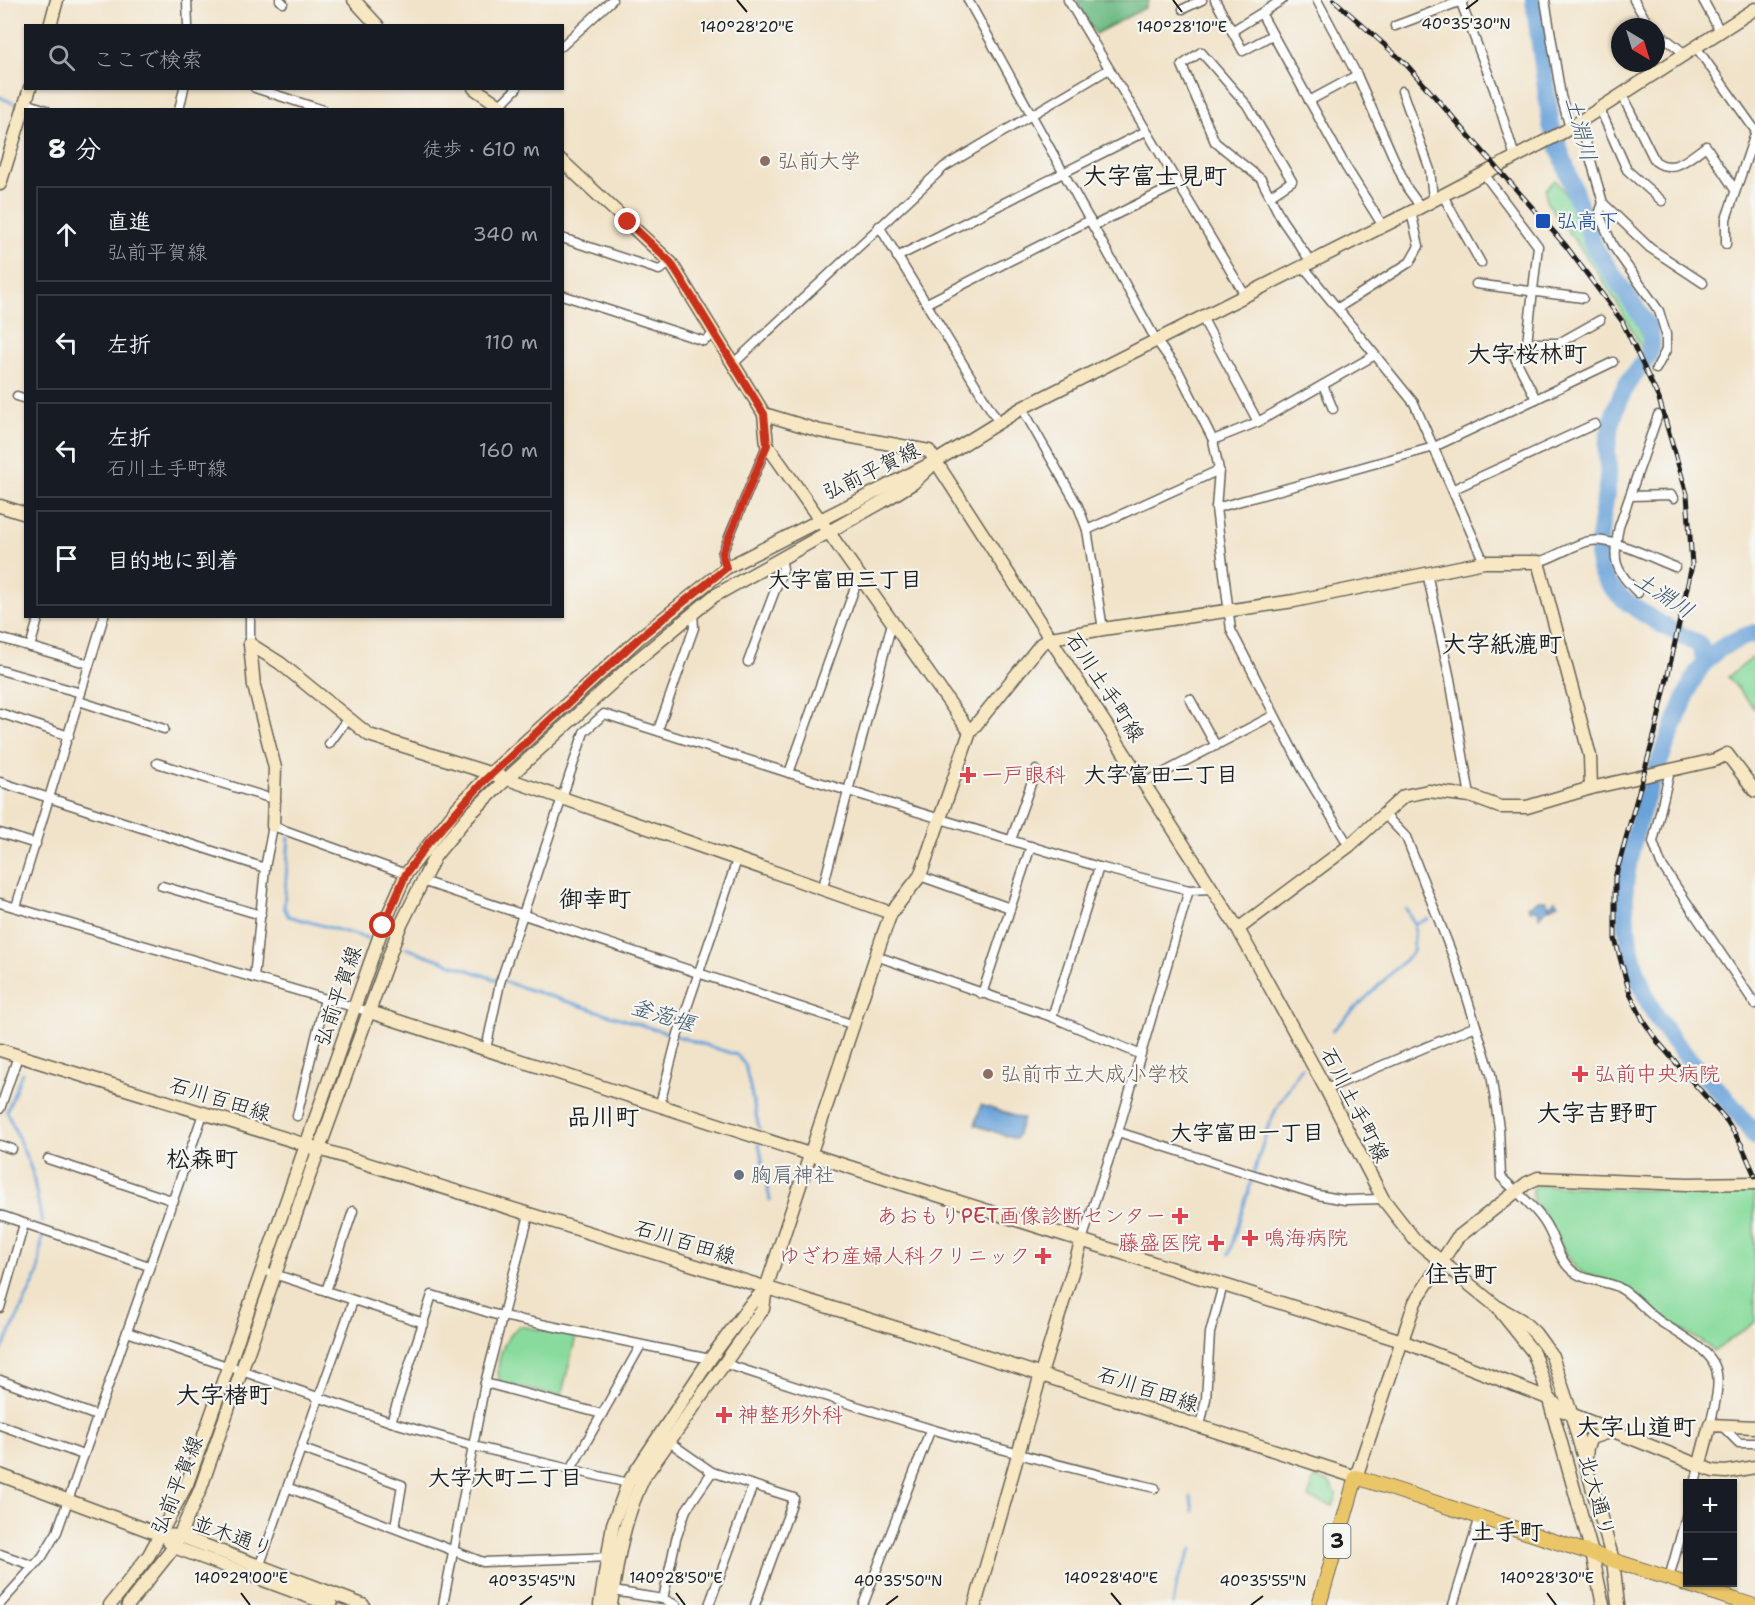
<!DOCTYPE html>
<html lang="ja">
<meta charset="utf-8">
<style>
body{margin:0;font-family:"Shantell Sans","Klee One",sans-serif;background:#242831;color:#f1f3f6}
.controls{position:absolute;right:18px;bottom:18px;display:grid;overflow:hidden;border-radius:0px;box-shadow:0 2px 4px #0004}
.controls button{width:54px;height:54px;display:grid;place-items:center;padding:0;border:0;border-bottom:2px solid #363941;background:#171b24;color:#f1f3f6;font:30px sans-serif}
.compass{position:absolute;left:1611px;top:18px;width:54px;height:54px;border-radius:50%;background:#171b24;box-shadow:0 2px 4px #0004;rotate:142deg}
.stop{position:absolute;width:18px;height:18px;margin:-14px;border:4px solid #c8321e;border-radius:50%;background:#fff}
.stop.end{background:#c8321e;border-color:#fff;box-shadow:0 2px 6px #0008}
.list{margin:0;padding:0;list-style:none}
h2{display:flex;justify-content:space-between;align-items:center;height:78px;margin:0;padding:0 24px;font-size:26px}
h2 small{font-size:20px;font-weight:400;color:#9ea1a6}
.list li{display:grid;grid-template-columns:39px 1fr auto;gap:18px;align-items:center;box-sizing:border-box;height:96px;margin:0 12px 12px;padding:0 12px;border:2px solid #363941;border-radius:0px}
.list b{display:block;font-size:22px;white-space:nowrap}
.list p{margin:0;font-size:20px;white-space:nowrap;color:#9ea1a6}
.list em{font-size:20px;font-style:normal;color:#9ea1a6}
.icon{flex:none;width:33px;height:33px;fill:none;stroke:currentColor;stroke-width:2;stroke-linecap:round;stroke-linejoin:round}
.map{position:relative;flex:none;width:1755px;height:1605px;overflow:hidden}
.search{position:absolute;background:#171b24;box-shadow:0 2px 4px #0004;left:24px;top:24px;width:540px;height:66px;display:flex;align-items:center;gap:15px;box-sizing:border-box;padding:0 21px;border-radius:0px;color:#9ea1a6;font-size:22px}
.panel{position:absolute;background:#171b24;box-shadow:0 2px 4px #0004;left:24px;top:108px;width:540px;height:510px;border-radius:0px}
.map>svg:first-child{display:block}
</style>
<div class="map">
<svg width="1755" height="1605" viewBox="0 0 1755 1605">
<rect width="100%" height="100%" fill="#f6f6f2"/>
<filter id="ink" filterUnits="userSpaceOnUse"><feTurbulence type="fractalNoise" baseFrequency=".0167" numOctaves="2"/><feDisplacementMap in="SourceGraphic" scale="12" xChannelSelector="R" yChannelSelector="G"/><feConvolveMatrix kernelMatrix="1 2 1 2 8 2 1 2 1" color-interpolation-filters="sRGB"/></filter>
<filter id="wash" filterUnits="userSpaceOnUse"><feTurbulence type="fractalNoise" baseFrequency=".008" numOctaves="4" result="noise"/><feDisplacementMap in="SourceGraphic" scale="24" xChannelSelector="R" yChannelSelector="G"/><feGaussianBlur stdDeviation="1.35" result="paint"/><feColorMatrix in="noise" values="0 0 0 0 0 0 0 0 0 0 0 0 0 0 0 0 0 1.4 0 .05"/><feComposite in="paint" operator="in"/></filter>
<g filter="url(#wash)">
<rect width="100%" height="100%" fill="#f1e3c9"/>
<g fill="#88db9c" stroke="#527c5c" stroke-width="1.5">
<path d="M1555,180c20,21 24,48 38,73 17,31 45,58 52,94l-3,3c-25,-54 -61,-101 -96,-149v-12z"/>
<polygon points="1755,656 1755,709 1728,677"/>
<polygon points="1537,1185 1687,1192 1754,1189 1755,1322 1713,1352 1708,1346 1658,1315 1619,1284 1587,1275 1576,1268 1555,1237 1548,1220 1533,1201 1533,1189"/>
<path d="M519,1326l57,10 -15,61 -61,-14c-6,-21 3,-43 19,-57z"/>
<polygon points="1315,1477 1329,1482 1337,1495 1333,1506 1308,1498"/>
</g>
<polygon fill="#6ebb84" stroke="#456c50" stroke-width="1.5" points="1076,0 1149,0 1145,8 1095,34"/>
<g fill="#6ba3d9" stroke="#44607a" stroke-width="1.5">
<polygon points="1539,900 1546,900 1549,906 1555,900 1558,904 1545,910 1539,917 1538,910 1530,910 1528,906"/>
<polygon points="981,1105 1023,1119 1016,1139 975,1125"/>
</g>
<g fill="none" stroke-linecap="round" stroke-linejoin="round">
<g stroke="#6ba3d9" stroke-width="3">
<polyline points="0,97 15,104"/>
<polyline points="289,837 284,907 288,916 367,938"/>
<polyline points="1415,924 1428,919"/>
<polyline points="406,948 497,980"/>
<polyline points="505,982 737,1055 745,1065 759,1128"/>
<polyline points="1332,1031 1413,952 1415,924 1406,909"/>
<polyline points="22,1073 7,1111 32,1171 42,1222"/>
<polyline points="759,1144 770,1200"/>
<polyline points="1229,1254 1268,1127 1278,1105 1302,1067"/>
<polyline points="0,1354 38,1274 42,1237"/>
<polyline points="1191,1497 1193,1511"/>
<polyline points="1173,1605 1177,1581 1192,1549"/>
</g>
<g stroke="#6ba3d9" stroke-width="18">
<path d="M1534,0l17,125 43,122 54,79c12,33 -12,38 -24,64 -9,17 -16,42 -17,61 0,9 2,18 1,28 -2,21 -13,67 -9,86 6,34 73,65 101,80l5,16"/>
<path d="M1755,633c-17,5 -39,15 -50,29 -12,13 -18,33 -25,49 -20,47 -52,126 -55,177 -1,36 6,73 20,106 23,57 79,92 110,143"/>
</g>
</g>
</g>
<g filter="url(#ink)">
<g fill="none" stroke-linecap="round" stroke-linejoin="round">
<defs>
<g id="street">
<polyline points="187,0 188,26"/>
<polyline points="280,0 283,3"/>
<polyline points="968,0 1156,340 1179,372 1213,440 1219,470 1216,508 1231,630 1303,770 1349,846"/>
<polyline points="1068,0 1245,295"/>
<polyline points="1215,0 1243,51 1272,35"/>
<polyline points="1317,0 1357,75"/>
<polyline points="1460,0 1494,89 1515,157"/>
<polyline points="1545,0 1561,96 1570,128"/>
<polyline points="1634,0 1650,27"/>
<polyline points="1703,0 1720,31"/>
<polyline points="1183,9 1202,0"/>
<polyline points="1262,15 1346,167 1383,226"/>
<polyline points="1395,26 1464,0"/>
<polyline points="1232,31 1282,0"/>
<polyline points="1656,31 1684,53"/>
<polyline points="562,46 612,0"/>
<polyline points="1696,47 1755,130"/>
<polyline points="255,88 323,110"/>
<polyline points="1402,91 1430,170 1433,199"/>
<path d="M1622,95l33,66c19,14 35,-4 51,-15l29,44"/>
<polyline points="1309,101 1357,75 1407,188 1420,206"/>
<polyline points="26,103 46,110"/>
<polyline points="496,109 517,88"/>
<polyline points="1600,109 1627,170 1662,201"/>
<polyline points="179,110 184,88"/>
<polyline points="1580,122 1603,203 1599,214 1613,246 1659,311 1666,334 1666,350 1656,369"/>
<polyline points="1442,194 1481,263"/>
<polyline points="1271,195 1292,181 1247,105 1201,52 1182,65 1215,142 1261,179 1282,220 1311,262"/>
<polyline points="1603,203 1650,248 1703,283"/>
<polyline points="879,226 999,423"/>
<polyline points="1093,226 1178,184"/>
<polyline points="562,238 659,270 671,263"/>
<polyline points="1726,244 1726,219 1755,134"/>
<polyline points="897,257 1146,131"/>
<polyline points="1303,266 1414,403 1484,562"/>
<polyline points="1476,284 1583,298"/>
<polyline points="562,295 704,341 716,333"/>
<polyline points="927,303 1090,220"/>
<polyline points="1338,308 1410,262 1419,246 1411,212"/>
<polyline points="1202,317 1258,422"/>
<polyline points="1527,343 1559,343 1600,320"/>
<polyline points="734,363 944,167 1109,69"/>
<polyline points="1323,385 1333,409"/>
<polyline points="17,396 26,399"/>
<polyline points="1536,399 1613,362"/>
<polyline points="1022,408 1078,506 1087,530 1103,629"/>
<polyline points="1213,440 1258,422 1375,355"/>
<polyline points="1454,489 1595,424"/>
<polyline points="1630,496 1671,495 1674,498"/>
<polyline points="1216,508 1434,447 1536,399 1515,358 1527,343 1538,246 1484,174"/>
<polyline points="1087,530 1219,470"/>
<path d="M1538,562c18,-5 38,-19 52,-21 22,-4 64,18 85,26"/>
<polyline points="726,568 722,554 767,445"/>
<polyline points="1427,573 1450,679 1470,796"/>
<path d="M1638,593c-24,-24 -26,-32 -19,-66l39,-112"/>
<polyline points="250,616 250,644"/>
<polyline points="0,638 89,664"/>
<polyline points="30,647 39,616"/>
<polyline points="748,662 783,569 781,558"/>
<polyline points="0,670 81,693"/>
<polyline points="1190,699 1216,746"/>
<polyline points="79,701 164,729"/>
<polyline points="0,713 69,736"/>
<polyline points="658,730 694,628 693,613"/>
<polyline points="329,744 348,718"/>
<polyline points="157,763 276,800"/>
<polyline points="1670,771 1653,842 1661,864 1755,1004"/>
<polyline points="789,773 859,576"/>
<polyline points="0,782 265,868"/>
<polyline points="1144,783 1274,715"/>
<path d="M1384,814l22,23 52,132 18,57 15,48 8,54 2,49c15,15 33,28 44,46 11,17 13,38 30,50 12,8 30,8 43,14 16,8 28,25 43,35 54,36 67,34 49,103"/>
<polyline points="0,833 36,844"/>
<polyline points="1011,840 1036,770"/>
<polyline points="920,876 1010,908"/>
<polyline points="422,881 854,1025"/>
<polyline points="162,886 261,915"/>
<polyline points="823,887 892,623"/>
<polyline points="0,903 370,1012"/>
<polyline points="16,907 104,616"/>
<polyline points="876,956 1052,1017 1139,1054"/>
<polyline points="254,978 265,868 273,826 406,874"/>
<polyline points="982,994 1031,846"/>
<polyline points="1052,1017 1099,867"/>
<polyline points="486,1049 500,983 584,732 604,714 789,773 1099,867 1189,890 1212,889"/>
<polyline points="1326,1089 1476,1026"/>
<polyline points="660,1104 678,1034 738,857"/>
<polyline points="0,1109 18,1056"/>
<polyline points="297,1116 325,999"/>
<polyline points="1118,1132 1318,1195 1345,1200 1383,1199"/>
<polyline points="0,1145 12,1149"/>
<polyline points="48,1159 174,1201"/>
<polyline points="0,1215 149,1266"/>
<polyline points="1082,1240 1118,1132 1189,890"/>
<polyline points="271,1273 424,1323"/>
<polyline points="326,1291 353,1211"/>
<polyline points="0,1308 24,1224"/>
<polyline points="127,1332 391,1422 473,1446 628,1483"/>
<path d="M723,1363c142,47 285,92 432,125"/>
<polyline points="0,1380 97,1416"/>
<polyline points="485,1383 602,1414"/>
<polyline points="391,1422 432,1295 493,1314 710,1359"/>
<polyline points="0,1425 83,1455"/>
<polyline points="1200,1426 1206,1399 1210,1333 1223,1285"/>
<polyline points="1722,1426 1739,1443 1755,1443"/>
<polyline points="665,1439 712,1472 794,1498 755,1605"/>
<polyline points="303,1449 402,1485 395,1527"/>
<polyline points="571,1469 641,1345"/>
<polyline points="1695,1484 1699,1467"/>
<polyline points="289,1488 483,1562 611,1557"/>
<polyline points="0,1554 34,1566"/>
<polyline points="258,1570 353,1301"/>
<polyline points="1669,1578 1688,1510"/>
<polyline points="613,1591 663,1599 676,1605"/>
<polyline points="663,1599 676,1539 686,1510 712,1472"/>
<polyline points="0,1604 42,1557 57,1532 203,1114"/>
<polyline points="443,1605 485,1383 529,1215"/>
<polyline points="709,1605 753,1485"/>
<polyline points="863,1605 930,1431"/>
<polyline points="1453,1605 1480,1517"/>
</g>
<g id="secondary">
<polyline points="354,0 378,26"/>
<polyline points="50,26 57,0"/>
<polyline points="474,88 506,110"/>
<polyline points="562,161 671,263 764,414 820,431 929,451 1238,929 1326,1089 1383,1199 1415,1240 1496,1306 1521,1320 1535,1333 1552,1356 1571,1413 1613,1560 1618,1605"/>
<polyline points="0,184 30,88"/>
<polyline points="764,414 767,445 970,732"/>
<polyline points="0,506 26,514"/>
<polyline points="250,644 280,663 369,735 508,779 891,913"/>
<polyline points="250,644 254,686 275,768 273,826"/>
<polyline points="1238,929 1349,846 1404,796 1428,791 1470,796 1500,807 1527,807 1591,788 1715,760 1727,754 1755,791"/>
<polyline points="370,1012 899,1183 1402,1341 1550,1399 1561,1410 1713,1471 1726,1472 1755,1467"/>
<polyline points="0,1050 903,1330 1356,1477 1415,1302 1457,1238 1527,1183 1538,1178 1687,1184 1755,1183"/>
<polyline points="1501,1312 1533,1352 1544,1382 1592,1553 1603,1605"/>
<polyline points="1586,1458 1587,1447 1591,1438 1612,1431"/>
<polyline points="1699,1467 1710,1425 1755,1427"/>
<polyline points="0,1475 161,1535 180,1536 363,1605"/>
<polyline points="169,1542 174,1547 331,1605"/>
<polyline points="110,1605 149,1555 187,1484 383,926 406,874 458,807 491,773 639,638 726,568 936,461 1022,408 1411,212 1565,131 1755,9"/>
<polyline points="128,1605 174,1547 200,1490 311,1171 399,929 435,856 468,816 499,786 637,660 714,596 882,502 913,483 929,468"/>
<polyline points="600,1605 613,1524 628,1483 710,1359 750,1305 766,1288"/>
<path d="M611,1605c6,-45 13,-87 33,-128l119,-168 3,-21 117,-353 8,-22 29,-37 50,-144 71,-88 10,-6 52,-9 191,-28 190,-39h54l52,194 1,32"/>
<polyline points="975,1605 1041,1374 1082,1240"/>
</g>
<polyline id="primary" points="1319,1605 1356,1477 1751,1605"/>
</defs>
<use href="#street" stroke="#676259" stroke-width="11"/>
<use href="#secondary" stroke="#676259" stroke-width="15"/>
<use href="#primary" stroke="#676259" stroke-width="16"/>
<use href="#street" stroke="#fff" stroke-width="8"/>
<use href="#secondary" stroke="#f7e8c3" stroke-width="12"/>
<use href="#primary" stroke="#ebc669" stroke-width="14"/>
<defs>
<polyline id="rail" points="1334,0 1405,63 1566,246 1622,321 1659,399 1687,494 1692,565 1655,733 1615,878 1615,939 1630,994 1643,1020 1658,1042 1727,1121 1741,1144 1755,1176"/>
</defs>
<use href="#rail" stroke="#1c1c1c" stroke-width="5"/>
<use href="#rail" stroke="#f6f6f2" stroke-width="3" stroke-dasharray="9" stroke-linecap="butt"/>
</g>
</g>
<g fill="none" stroke-linecap="round" stroke-linejoin="round" filter="url(#ink)">
<polyline stroke="#c8321e" stroke-width="8" points="383,926 406,874 428,843 484,781 639,638 726,568 722,554 767,445 764,414 671,263 628,222"/>
</g>
<path fill="none" stroke="#1c1c1c" stroke-width="2" d="M737,0l10,12M1173,0l9,12M1466,9l12,-9M241,1593l9,12M676,1593l9,12M1111,1593l10,12M1547,1593l9,12M520,1605l12,-9M886,1605l12,-9M1251,1605l12,-9"/>
<g fill="#8d6e63" stroke="#f6f6f2" stroke-width="2">
<circle cx="765" cy="161" r="6"/>
<circle cx="988" cy="1074" r="6"/>
</g>
<rect fill="#1a4fb4" stroke="#f6f6f2" stroke-width="2" x="1535" y="213" width="16" height="16" rx="3"/>
<g fill="#e0444e" stroke="#f6f6f2" stroke-width="2">
<path d="M965 766h6v6h6v6h-6v6h-6v-6h-6v-6h6z"/>
<path d="M1577 1065h6v6h6v6h-6v6h-6v-6h-6v-6h6z"/>
<path d="M1177 1207h6v6h6v6h-6v6h-6v-6h-6v-6h6z"/>
<path d="M1247 1229h6v6h6v6h-6v6h-6v-6h-6v-6h6z"/>
<path d="M1213 1234h6v6h6v6h-6v6h-6v-6h-6v-6h6z"/>
<path d="M1040 1247h6v6h6v6h-6v6h-6v-6h-6v-6h6z"/>
<path d="M721 1406h6v6h6v6h-6v6h-6v-6h-6v-6h6z"/>
</g>
<circle fill="#6b7280" stroke="#f6f6f2" stroke-width="2" cx="739" cy="1175" r="6"/>
<g text-anchor="middle" dominant-baseline="central" stroke-width="4.5" stroke-linejoin="round" paint-order="stroke">
<rect fill="#f6f6f2" stroke="#5d5d5c" stroke-width="1.5" x="1323.5" y="1524" width="27" height="34" rx="4.5"/>
<g font-size="20" font-weight="bold" fill="#1c1c1c">
<text x="1337" y="1541">3</text>
</g>
<g font-size="21" fill="#785e54" stroke="#f6f6f2" text-anchor="start">
<text x="777" y="161">弘前大学</text>
<text x="1000" y="1074">弘前市立大成小学校</text>
</g>
<g font-size="21" fill="#164399" stroke="#f6f6f2" text-anchor="start">
<text x="1556" y="221">弘高下</text>
</g>
<g font-size="21" fill="#1c1c1c" stroke="#f6f6f2">
<text transform="translate(871 471) rotate(-26)">弘前平賀線</text>
<text transform="translate(1105 687) rotate(57)">石川土手町線</text>
<text transform="translate(338 996) rotate(-71)">弘前平賀線</text>
<text transform="translate(220 1099) rotate(17)">石川百田線</text>
<text transform="translate(1355 1105) rotate(63)">石川土手町線</text>
<text transform="translate(685 1242) rotate(17)">石川百田線</text>
<text transform="translate(1148 1389) rotate(18)">石川百田線</text>
<text transform="translate(177 1485) rotate(-68)">弘前平賀線</text>
<text transform="translate(1597 1496) rotate(75)">北大通り</text>
<text transform="translate(233 1536) rotate(20)">並木通り</text>
</g>
<g font-size="21" fill="#be3a42" stroke="#f6f6f2" text-anchor="start">
<text x="982" y="775">一戸眼科</text>
<text x="1594" y="1074">弘前中央病院</text>
<text x="1166" y="1216" text-anchor="end">あおもりPET画像診断センター</text>
<text x="1264" y="1238">鳴海病院</text>
<text x="1202" y="1243" text-anchor="end">藤盛医院</text>
<text x="1030" y="1256" text-anchor="end">ゆざわ産婦人科クリニック</text>
<text x="738" y="1415">神整形外科</text>
</g>
<g font-size="21" fill="#5b616d" stroke="#f6f6f2" text-anchor="start">
<text x="751" y="1175">胸肩神社</text>
</g>
<g font-size="22" font-style="italic" fill="#405971" stroke="#f6f6f2">
<text transform="translate(1581 129) rotate(75)">土淵川</text>
<text transform="translate(1664 595) rotate(33)">土淵川</text>
<text transform="translate(663 1015) rotate(17)">釜萢堰</text>
</g>
<g font-size="22" font-weight="bold" fill="#1c1c1c" stroke="#f6f6f2">
<text x="845" y="579">大字富田三丁目</text>
<text x="1161" y="774">大字富田二丁目</text>
<text x="1247" y="1132">大字富田一丁目</text>
<text x="505" y="1477">大字大町二丁目</text>
</g>
<g font-size="24" font-weight="bold" fill="#1c1c1c" stroke="#f6f6f2">
<text x="1155" y="176">大字富士見町</text>
<text x="1527" y="354">大字桜林町</text>
<text x="1502" y="644">大字紙漉町</text>
<text x="595" y="899">御幸町</text>
<text x="1597" y="1113">大字吉野町</text>
<text x="603" y="1117">品川町</text>
<text x="202" y="1159">松森町</text>
<text x="1461" y="1274">住吉町</text>
<text x="224" y="1395">大字楮町</text>
<text x="1636" y="1427">大字山道町</text>
<text x="1507" y="1532">土手町</text>
</g>
</g>
<g font-size="15" text-anchor="middle" fill="#1c1c1c" stroke="#f6f6f2" stroke-width="4.5" stroke-linejoin="round" paint-order="stroke">
<text x="1466" y="29">40°35'30"N</text>
<text x="747" y="32">140°28'20"E</text>
<text x="1182" y="32">140°28'10"E</text>
<text x="241" y="1583">140°29'00"E</text>
<text x="676" y="1583">140°28'50"E</text>
<text x="1111" y="1583">140°28'40"E</text>
<text x="1547" y="1583">140°28'30"E</text>
<text x="532" y="1586">40°35'45"N</text>
<text x="898" y="1586">40°35'50"N</text>
<text x="1263" y="1586">40°35'55"N</text>
</g>
</svg>
<div class="controls">
<button>+</button>
<button>−</button>
</div>
<svg class="compass" viewBox="-18 -18 36 36"><path d="M0-13l5 13h-10z" fill="#e53935"/><path d="M0 13l5-13h-10z" fill="#9ea1a6"/></svg>
<div class="stop" style="left:383px;top:926px"></div>
<div class="stop end" style="left:628px;top:222px"></div>
<div class="search"><svg class="icon" aria-label="search" viewBox="0 0 24 24"><circle cx="10" cy="10" r="6"/><path d="M15 15l6 6"/></svg>ここで検索</div>
<section class="panel">
<h2>8 分<small>徒歩 · 610 m</small></h2>
<ul class="list">
<li><svg class="icon" aria-label="ahead" viewBox="0 0 24 24"><path d="M12 20V5M6 11l6-6 6 6"/></svg><div><b>直進</b><p>弘前平賀線</p></div><em>340 m</em></li>
<li><svg class="icon" aria-label="left" viewBox="0 0 24 24"><path d="M17 20v-9H6M10 6l-5 5 5 5"/></svg><div><b>左折</b></div><em>110 m</em></li>
<li><svg class="icon" aria-label="left" viewBox="0 0 24 24"><path d="M17 20v-9H6M10 6l-5 5 5 5"/></svg><div><b>左折</b><p>石川土手町線</p></div><em>160 m</em></li>
<li><svg class="icon" aria-label="arrive" viewBox="0 0 24 24"><path d="M6 21V4h12l-3 4 3 4H6"/></svg><div><b>目的地に到着</b></div></li>
</ul>
</section>
</div>
